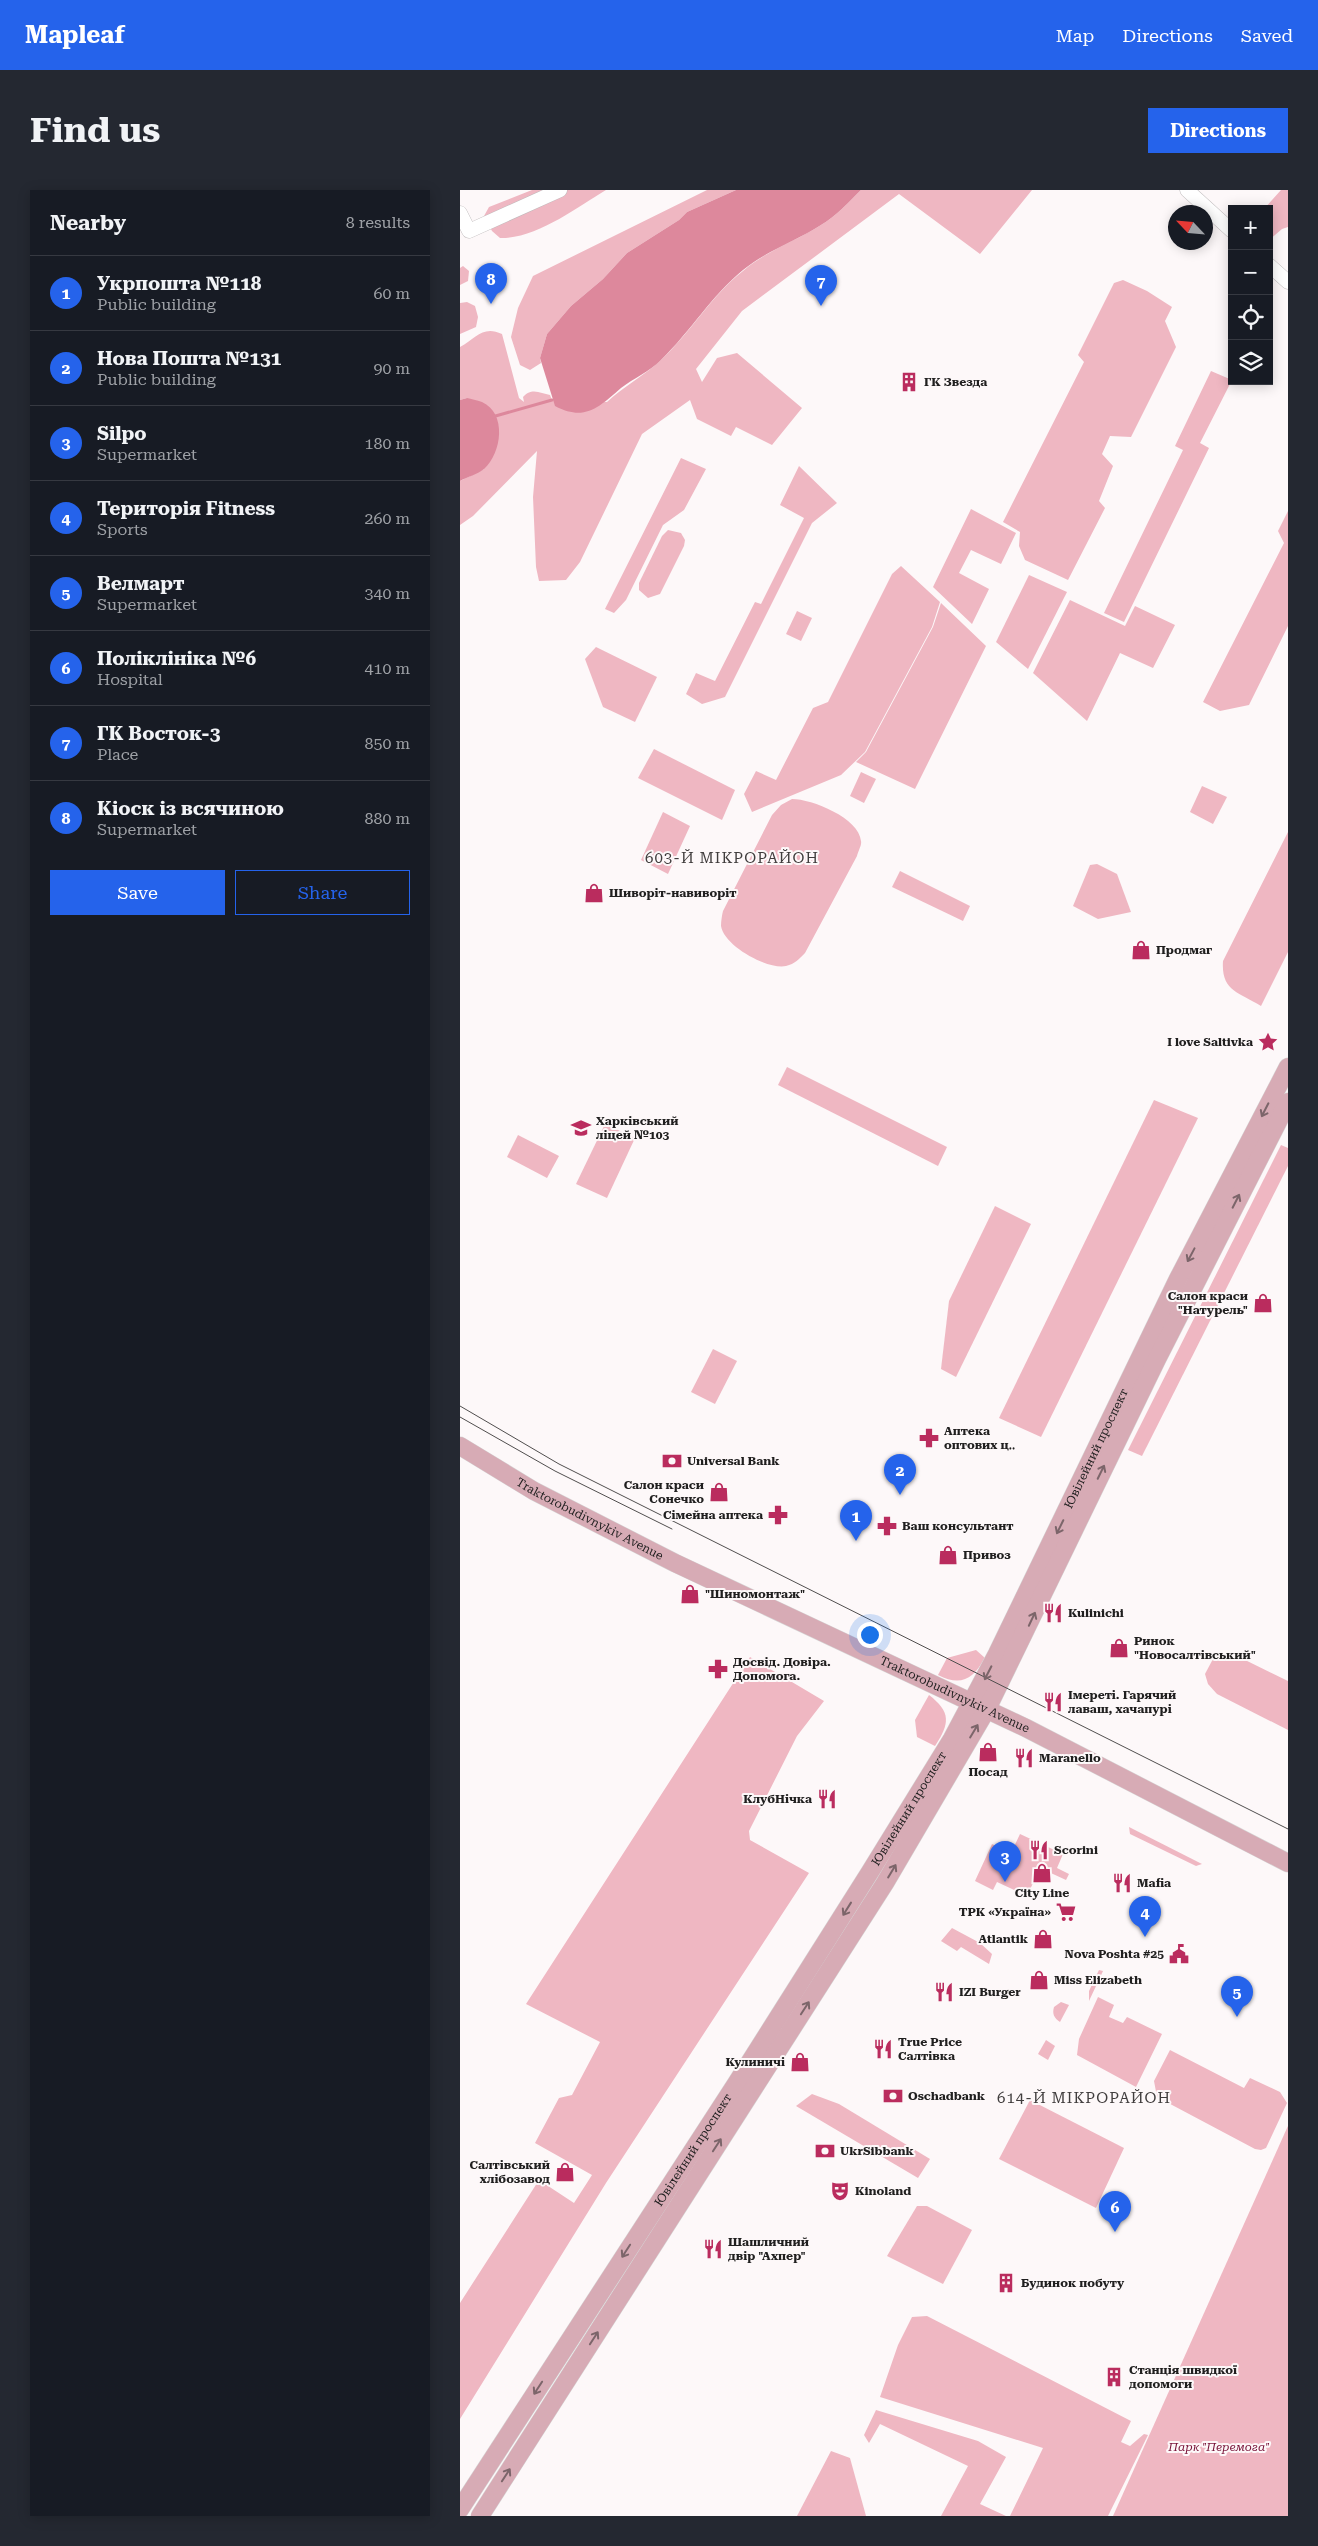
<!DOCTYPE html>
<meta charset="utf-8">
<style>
body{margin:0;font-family:"Roboto Serif",serif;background:#242831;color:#f1f3f6}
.controls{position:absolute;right:15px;top:15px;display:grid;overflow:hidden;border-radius:0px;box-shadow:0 2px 12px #0003}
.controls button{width:45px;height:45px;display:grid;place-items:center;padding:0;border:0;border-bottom:1px solid #363941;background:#171b24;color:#f1f3f6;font:25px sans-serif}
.compass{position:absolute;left:708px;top:15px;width:45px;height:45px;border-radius:50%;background:#171b24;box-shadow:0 2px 12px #0003;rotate:296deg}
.you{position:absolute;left:409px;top:1444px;width:18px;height:18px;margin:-12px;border:4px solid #fff;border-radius:50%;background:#1a73e8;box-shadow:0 0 0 8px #1a73e833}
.badge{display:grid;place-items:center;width:32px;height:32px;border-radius:50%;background:#2563eb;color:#fff;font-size:16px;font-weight:700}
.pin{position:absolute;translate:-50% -41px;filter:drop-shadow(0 1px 2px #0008)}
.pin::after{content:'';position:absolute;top:26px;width:18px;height:15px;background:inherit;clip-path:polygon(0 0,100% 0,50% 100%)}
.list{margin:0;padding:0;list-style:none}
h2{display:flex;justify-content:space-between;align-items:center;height:65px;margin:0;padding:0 20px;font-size:21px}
h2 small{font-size:16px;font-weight:400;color:#9ea1a6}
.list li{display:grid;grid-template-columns:32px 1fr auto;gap:15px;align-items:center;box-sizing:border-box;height:75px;padding:0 20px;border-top:1px solid #363941}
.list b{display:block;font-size:19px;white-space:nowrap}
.list p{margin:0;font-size:16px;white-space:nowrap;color:#9ea1a6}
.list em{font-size:16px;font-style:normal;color:#9ea1a6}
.actions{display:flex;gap:10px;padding:15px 20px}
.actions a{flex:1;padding:11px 0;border:1px solid #2563eb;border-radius:0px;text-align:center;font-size:18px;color:#2563eb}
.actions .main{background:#2563eb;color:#fff}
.icon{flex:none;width:28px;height:28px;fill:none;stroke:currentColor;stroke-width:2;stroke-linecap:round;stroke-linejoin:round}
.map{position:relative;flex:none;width:828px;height:2326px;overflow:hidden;border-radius:0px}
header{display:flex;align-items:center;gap:30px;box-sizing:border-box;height:70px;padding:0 25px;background:#2563eb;color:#fff}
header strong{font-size:24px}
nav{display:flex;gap:28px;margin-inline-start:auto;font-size:18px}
.intro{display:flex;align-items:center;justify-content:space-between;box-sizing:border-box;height:120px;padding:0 30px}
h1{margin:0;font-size:35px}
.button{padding:12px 22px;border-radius:0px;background:#2563eb;color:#fff;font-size:18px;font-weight:700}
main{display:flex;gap:30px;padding:0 30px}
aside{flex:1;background:#171b24;border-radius:0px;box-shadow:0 2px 12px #0003}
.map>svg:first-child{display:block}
</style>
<header>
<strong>Mapleaf</strong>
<nav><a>Map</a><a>Directions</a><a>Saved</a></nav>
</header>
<div class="intro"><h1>Find us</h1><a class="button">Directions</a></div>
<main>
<aside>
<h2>Nearby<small>8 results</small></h2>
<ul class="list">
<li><span class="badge">1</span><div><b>Укрпошта №118</b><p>Public building</p></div><em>60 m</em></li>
<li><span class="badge">2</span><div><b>Нова Пошта №131</b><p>Public building</p></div><em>90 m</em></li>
<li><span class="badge">3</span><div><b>Silpo</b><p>Supermarket</p></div><em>180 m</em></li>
<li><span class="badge">4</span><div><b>Територія Fitness</b><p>Sports</p></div><em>260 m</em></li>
<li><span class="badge">5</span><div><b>Велмарт</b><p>Supermarket</p></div><em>340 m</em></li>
<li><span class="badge">6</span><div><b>Поліклініка №6</b><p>Hospital</p></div><em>410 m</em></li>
<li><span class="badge">7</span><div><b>ГК Восток-3</b><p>Place</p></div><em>850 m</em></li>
<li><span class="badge">8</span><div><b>Кіоск із всячиною</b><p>Supermarket</p></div><em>880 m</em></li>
</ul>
<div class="actions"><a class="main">Save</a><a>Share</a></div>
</aside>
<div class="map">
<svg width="828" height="2326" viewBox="0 0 828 2326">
<rect width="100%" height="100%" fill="#fdf8f9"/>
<g fill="#efb7c2">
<path d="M72,0h74c-30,18 -70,49 -106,48l-8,-7 -8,-15 5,-9z"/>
<polygon points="247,0 276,0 227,22 219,30 167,63 143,89 111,116 87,144 80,168 81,173 70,180 60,175 51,147 58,118 73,86"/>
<path d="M401,0h171l-52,64 -81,-60 -157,117 -46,58 6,13 15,-24 20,-5 65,55 -30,37 -36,-18 -5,9 -34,-17 -7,-19 -48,34 -62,128 -14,18 -27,1 -3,-14 -3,-70 4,-46 -64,65 -13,9v-44l24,-12 -17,-71 -7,2v-53c16,-9 23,-22 42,-13l17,64 5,4 -1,-5c8,-10 18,-4 27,-2l2,5 55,2c17,-16 37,-26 54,-42 30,-28 50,-64 82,-89 23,-20 53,-30 78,-46 15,-9 28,-23 40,-35z"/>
<polygon points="821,0 828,0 828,37 822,39 809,50 809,19 804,19"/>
<polygon points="3,76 9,81 8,91 0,95 0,78"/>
<polygon points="663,90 687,101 712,117 705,131 716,157 671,247 650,246 642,264 653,276 639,311 645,318 608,390 565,370 559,356 560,342 543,332 624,172 618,165 654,93"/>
<polygon points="7,112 15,116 18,127 16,137 0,144 0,113"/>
<polygon points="751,181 772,190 740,253 749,258 664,432 644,423 723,260 715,256"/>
<polygon points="221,268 246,279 224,320 203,335 166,410 154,423 145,419"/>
<polygon points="339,276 377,313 352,333 265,507 242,514 226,504 236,483 255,491 295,412 301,414 344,328 320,315"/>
<polygon points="511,319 556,343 541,374 511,360 499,383 529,399 512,434 473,397"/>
<polygon points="828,321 828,436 789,515 760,521 743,512 824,353 818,341"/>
<polygon points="208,340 221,343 225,350 224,356 200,404 188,408 179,400 179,393 202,346"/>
<polygon points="441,376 480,412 472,437 405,562 381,585 292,622 284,604 296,581 316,590 353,518 368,512 432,384"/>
<polygon points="569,385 607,402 568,479 536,452"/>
<polygon points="610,410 665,436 675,416 715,435 693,478 660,463 627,531 573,483"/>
<polygon points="481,413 526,456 455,599 396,572 406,562 473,437"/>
<polygon points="337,421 352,428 341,451 326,444"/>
<polygon points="136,457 197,487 175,532 143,517 125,469"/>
<polygon points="194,559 275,600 262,630 178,588"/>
<polygon points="401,582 416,589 404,613 390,606"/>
<polygon points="742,596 767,607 753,634 730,622"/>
<path d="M332,609c20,0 67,19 69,42 1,4 -3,10 -4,15l-52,97c-6,6 -10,11 -19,13 -18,4 -62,-20 -65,-40 0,-5 1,-11 2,-15l49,-96 9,-10z"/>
<polygon points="203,622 230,636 208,684 181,670"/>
<path d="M828,642v120l-27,54c-23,-14 -40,-15 -38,-45z"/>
<polygon points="637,674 657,684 671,722 638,729 613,716 630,675"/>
<polygon points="440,681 510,716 503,731 432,697"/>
<polygon points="327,877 487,957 478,976 318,895"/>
<polygon points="694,910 738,928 581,1247 539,1228"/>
<polygon points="145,934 175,948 147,1008 116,994"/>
<polygon points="58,945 99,966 87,988 47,967"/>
<polygon points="821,955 828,958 828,976 682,1266 668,1260"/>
<polygon points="535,1016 571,1034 496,1187 481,1179 489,1111"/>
<polygon points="253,1159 277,1171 255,1214 231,1202"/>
<path d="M516,1460l9,8c-12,21 -24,29 -47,17l9,-17z"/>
<polygon points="767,1465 777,1466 828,1491 828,1540 757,1504 748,1494 745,1484 754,1467"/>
<polygon points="290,1467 364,1511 337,1546 289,1641 290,1650 349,1683 146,1993 0,2229 0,2113 79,1990 114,2013 132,1985 75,1953 99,1908 112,1905 140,1852 66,1814"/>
<path d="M469,1505c22,17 21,28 6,51l-18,-9 -2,-17z"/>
<polygon points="669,1637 742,1674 736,1676 670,1644"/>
<polygon points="560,1644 603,1664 597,1678 609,1684 606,1690 580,1678 567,1706 537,1692 533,1700 515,1691 532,1654 551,1663"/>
<polygon points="492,1738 520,1753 532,1764 529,1774 501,1757 497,1761 481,1751"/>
<polygon points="639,1780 643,1781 629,1811 629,1801"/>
<polygon points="638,1807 654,1815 649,1827 663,1833 667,1827 702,1844 676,1897 617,1865 619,1849"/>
<path d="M601,1812l8,3 -9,17c-6,-4 -8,-8 -6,-15z"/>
<polygon points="586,1850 595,1856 588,1870 578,1864"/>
<polygon points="710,1860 784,1898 790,1888 820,1902 827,1913 806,1958 801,1960 795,1959 697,1907 694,1891"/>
<polygon points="352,1904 379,1914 470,1969 458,1988 336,1916"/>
<polygon points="570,1910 664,1958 636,2018 539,1969"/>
<polygon points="828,1936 828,2326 653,2326 827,1938"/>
<polygon points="457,2016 467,2016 512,2040 483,2094 427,2066"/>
<polygon points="467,2126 671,2231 661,2252 670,2256 684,2244 688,2245 648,2326 550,2326 583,2258 420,2207 438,2155 452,2127"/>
<polygon points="416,2220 518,2251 546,2267 520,2314 546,2326 481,2326 508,2276 420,2234 409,2253 404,2245"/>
<polygon points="371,2261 390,2268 406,2326 337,2326"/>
</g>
<g fill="#dd889c">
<path d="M276,0h125c-12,12 -25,26 -40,35 -25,16 -55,26 -78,45 -32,26 -52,61 -82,90 -12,12 -27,18 -40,28 -22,19 -36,34 -66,18l-15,-48 7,-24 24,-28 32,-27 24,-26 52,-33 8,-8z"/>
<path d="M7,208c4,1 10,2 15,4 25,11 20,51 2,67 -6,5 -17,8 -24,12v-81z"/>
</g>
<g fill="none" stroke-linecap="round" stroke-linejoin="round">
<polyline stroke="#dd889c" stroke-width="3" points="32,227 92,210"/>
<defs>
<g id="minor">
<polyline points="727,0 772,41"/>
<polyline points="0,23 9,41 100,0"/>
<polyline points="809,75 828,92"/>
</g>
<g id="major">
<path id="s1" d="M0,1256l74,45 141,72 351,165 262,135"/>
<path id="s2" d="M0,2319l276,-425 134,-212 82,-133 45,-85 181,-375 110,-212"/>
<polyline points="20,2326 425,1693 527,1519 697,1169 828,912"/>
</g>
</defs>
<use href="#minor" stroke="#bdb9ba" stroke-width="15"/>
<use href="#major" stroke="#d7d7d7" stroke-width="19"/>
<use href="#minor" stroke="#fff" stroke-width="14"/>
<use href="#major" stroke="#d7abb5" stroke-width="18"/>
<g stroke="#504e4e" stroke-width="1">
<polyline points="0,1216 99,1274 828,1639"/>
<polyline points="0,1227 95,1281 212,1339"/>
</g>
</g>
<defs><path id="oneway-shaft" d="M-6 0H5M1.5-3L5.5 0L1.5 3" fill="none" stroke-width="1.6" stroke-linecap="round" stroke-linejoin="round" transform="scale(1.25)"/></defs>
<g stroke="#7c656a">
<use href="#oneway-shaft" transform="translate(805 920) rotate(117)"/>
<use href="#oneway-shaft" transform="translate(776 1011) rotate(-63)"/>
<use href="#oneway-shaft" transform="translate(731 1065) rotate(118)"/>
<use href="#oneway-shaft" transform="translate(641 1282) rotate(-64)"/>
<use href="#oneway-shaft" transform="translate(600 1337) rotate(116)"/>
<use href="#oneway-shaft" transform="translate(572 1429) rotate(-65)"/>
<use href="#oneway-shaft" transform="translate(528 1483) rotate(117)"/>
<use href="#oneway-shaft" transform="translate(514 1541) rotate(-59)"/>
<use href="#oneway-shaft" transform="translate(432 1681) rotate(-59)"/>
<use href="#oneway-shaft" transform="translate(387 1719) rotate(122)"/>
<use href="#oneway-shaft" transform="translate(345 1818) rotate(-57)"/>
<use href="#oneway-shaft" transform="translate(257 1955) rotate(-57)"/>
<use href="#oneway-shaft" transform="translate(166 2061) rotate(123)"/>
<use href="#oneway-shaft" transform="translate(134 2148) rotate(-57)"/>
<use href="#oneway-shaft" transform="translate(78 2198) rotate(123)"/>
<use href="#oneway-shaft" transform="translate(46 2285) rotate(-57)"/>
</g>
<defs>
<symbol id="building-bare" viewBox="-9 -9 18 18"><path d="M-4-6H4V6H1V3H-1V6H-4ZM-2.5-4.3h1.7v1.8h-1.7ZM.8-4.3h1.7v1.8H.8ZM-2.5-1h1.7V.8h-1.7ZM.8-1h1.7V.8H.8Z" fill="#ba2c5e" stroke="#fdf8f9" stroke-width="2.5" paint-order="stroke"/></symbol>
<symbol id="shop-bare" viewBox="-9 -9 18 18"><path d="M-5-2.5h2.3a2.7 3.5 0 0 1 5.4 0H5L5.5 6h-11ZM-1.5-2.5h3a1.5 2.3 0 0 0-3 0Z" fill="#ba2c5e" stroke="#fdf8f9" stroke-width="2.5" paint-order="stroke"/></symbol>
<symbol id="sight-bare" viewBox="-9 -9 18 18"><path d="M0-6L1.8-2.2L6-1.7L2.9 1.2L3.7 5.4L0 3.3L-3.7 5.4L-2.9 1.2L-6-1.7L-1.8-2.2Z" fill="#ba2c5e" stroke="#fdf8f9" stroke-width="2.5" paint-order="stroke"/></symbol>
<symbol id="school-bare" viewBox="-9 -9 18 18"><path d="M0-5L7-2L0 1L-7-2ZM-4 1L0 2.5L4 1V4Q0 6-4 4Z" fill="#ba2c5e" stroke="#fdf8f9" stroke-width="2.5" paint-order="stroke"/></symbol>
<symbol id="pharmacy-bare" viewBox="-9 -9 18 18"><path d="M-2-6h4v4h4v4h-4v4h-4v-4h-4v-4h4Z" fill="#ba2c5e" stroke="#fdf8f9" stroke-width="2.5" paint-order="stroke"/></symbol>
<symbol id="bank-bare" viewBox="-9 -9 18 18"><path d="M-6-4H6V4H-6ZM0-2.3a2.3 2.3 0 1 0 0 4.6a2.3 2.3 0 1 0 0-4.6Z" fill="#ba2c5e" stroke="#fdf8f9" stroke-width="2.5" paint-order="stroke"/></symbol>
<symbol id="restaurant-bare" viewBox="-9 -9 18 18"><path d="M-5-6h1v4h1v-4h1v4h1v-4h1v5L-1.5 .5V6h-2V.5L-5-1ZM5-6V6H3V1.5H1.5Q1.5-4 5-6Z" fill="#ba2c5e" stroke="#fdf8f9" stroke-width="2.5" paint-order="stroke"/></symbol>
<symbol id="supermarket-bare" viewBox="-9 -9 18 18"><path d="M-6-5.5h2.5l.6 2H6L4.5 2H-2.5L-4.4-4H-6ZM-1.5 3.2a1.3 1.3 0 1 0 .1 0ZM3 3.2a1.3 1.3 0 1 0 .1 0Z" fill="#ba2c5e" stroke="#fdf8f9" stroke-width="2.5" paint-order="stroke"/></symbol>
<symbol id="civic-bare" viewBox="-9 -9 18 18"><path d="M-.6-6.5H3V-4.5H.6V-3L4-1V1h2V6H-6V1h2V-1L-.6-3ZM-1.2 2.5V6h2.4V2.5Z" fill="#ba2c5e" stroke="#fdf8f9" stroke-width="2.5" paint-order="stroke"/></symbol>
<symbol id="theatre-bare" viewBox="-9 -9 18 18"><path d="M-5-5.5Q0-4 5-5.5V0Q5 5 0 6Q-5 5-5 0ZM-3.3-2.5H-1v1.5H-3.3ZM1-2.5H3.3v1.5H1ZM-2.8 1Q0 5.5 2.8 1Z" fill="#ba2c5e" stroke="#fdf8f9" stroke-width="2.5" paint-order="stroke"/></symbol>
</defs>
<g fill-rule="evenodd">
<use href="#building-bare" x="435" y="178" width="28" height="28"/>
<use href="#shop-bare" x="120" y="689" width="28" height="28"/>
<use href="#shop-bare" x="667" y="746" width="28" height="28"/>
<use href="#sight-bare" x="794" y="838" width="28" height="28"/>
<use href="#school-bare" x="107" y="924" width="28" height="28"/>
<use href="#shop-bare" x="789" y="1099" width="28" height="28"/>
<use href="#pharmacy-bare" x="455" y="1234" width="28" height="28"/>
<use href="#bank-bare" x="198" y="1257" width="28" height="28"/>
<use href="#shop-bare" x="245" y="1288" width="28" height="28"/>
<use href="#pharmacy-bare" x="304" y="1311" width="28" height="28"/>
<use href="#pharmacy-bare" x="413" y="1322" width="28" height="28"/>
<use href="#shop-bare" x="474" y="1351" width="28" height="28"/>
<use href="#shop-bare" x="216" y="1390" width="28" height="28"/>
<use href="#restaurant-bare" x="579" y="1409" width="28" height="28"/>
<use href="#shop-bare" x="645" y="1444" width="28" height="28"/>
<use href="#pharmacy-bare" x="244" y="1465" width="28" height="28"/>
<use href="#restaurant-bare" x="579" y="1498" width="28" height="28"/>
<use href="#shop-bare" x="514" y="1548" width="28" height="28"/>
<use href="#restaurant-bare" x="550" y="1554" width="28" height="28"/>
<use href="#restaurant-bare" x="353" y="1595" width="28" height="28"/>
<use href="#restaurant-bare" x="565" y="1646" width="28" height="28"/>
<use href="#shop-bare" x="568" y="1669" width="28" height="28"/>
<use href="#restaurant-bare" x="648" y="1679" width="28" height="28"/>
<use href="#supermarket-bare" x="592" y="1708" width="28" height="28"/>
<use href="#shop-bare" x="569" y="1735" width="28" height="28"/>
<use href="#civic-bare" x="705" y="1750" width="28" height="28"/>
<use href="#shop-bare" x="565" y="1776" width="28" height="28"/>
<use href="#restaurant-bare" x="470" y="1788" width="28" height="28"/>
<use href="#restaurant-bare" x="409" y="1845" width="28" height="28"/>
<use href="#shop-bare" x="326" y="1858" width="28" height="28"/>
<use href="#bank-bare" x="419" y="1892" width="28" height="28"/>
<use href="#bank-bare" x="351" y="1947" width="28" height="28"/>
<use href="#shop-bare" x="91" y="1968" width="28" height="28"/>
<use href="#theatre-bare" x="366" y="1987" width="28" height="28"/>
<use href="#restaurant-bare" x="239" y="2045" width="28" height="28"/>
<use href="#building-bare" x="532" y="2079" width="28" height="28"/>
<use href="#building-bare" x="640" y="2173" width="28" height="28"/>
</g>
<g text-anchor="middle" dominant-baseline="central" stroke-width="4" stroke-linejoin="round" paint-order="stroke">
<g font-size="12" font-weight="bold" fill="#201f1f" stroke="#fdf8f9" text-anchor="start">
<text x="464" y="192">ГК Звезда</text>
<text x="149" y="703">Шиворіт-навиворіт</text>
<text x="696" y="760">Продмаг</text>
<text x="793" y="852" text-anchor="end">I love Saltivka</text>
<text x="136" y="931">Харківський<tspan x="136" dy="14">ліцей №103</tspan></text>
<text x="788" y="1106" text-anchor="end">Салон краси<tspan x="788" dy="14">"Натурель"</tspan></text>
<text x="484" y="1241">Аптека<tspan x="484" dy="14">оптових ц‥</tspan></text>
<text x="227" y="1271">Universal Bank</text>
<text x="244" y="1295" text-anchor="end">Салон краси<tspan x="244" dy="14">Сонечко</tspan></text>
<text x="303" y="1325" text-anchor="end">Сімейна аптека</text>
<text x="442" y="1336">Ваш консультант</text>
<text x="503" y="1365">Привоз</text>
<text x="245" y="1404">"Шиномонтаж"</text>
<text x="608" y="1423">Kulinichi</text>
<text x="674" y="1451">Ринок<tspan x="674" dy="14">"Новосалтівський"</tspan></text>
<text x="273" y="1472">Досвід. Довіра.<tspan x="273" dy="14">Допомога.</tspan></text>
<text x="608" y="1505">Імереті. Гарячий<tspan x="608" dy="14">лаваш, хачапурі</tspan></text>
<text x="579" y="1568">Maranello</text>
<text x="528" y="1582" text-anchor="middle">Посад</text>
<text x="352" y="1609" text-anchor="end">КлубНічка</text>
<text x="594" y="1660">Scorini</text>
<text x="677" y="1693">Mafia</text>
<text x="582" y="1703" text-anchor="middle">City Line</text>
<text x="591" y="1722" text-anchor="end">ТРК «Україна»</text>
<text x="568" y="1749" text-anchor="end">Atlantik</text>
<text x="704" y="1764" text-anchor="end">Nova Poshta #25</text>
<text x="594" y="1790">Miss Elizabeth</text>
<text x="499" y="1802">IZI Burger</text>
<text x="438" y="1852">True Price<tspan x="438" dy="14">Салтівка</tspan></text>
<text x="325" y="1872" text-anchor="end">Кулиничі</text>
<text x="448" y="1906">Oschadbank</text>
<text x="380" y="1961">UkrSibbank</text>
<text x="90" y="1975" text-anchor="end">Салтівський<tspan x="90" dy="14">хлібозавод</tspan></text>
<text x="395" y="2001">Kinoland</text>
<text x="268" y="2052">Шашличний<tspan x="268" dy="14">двір "Ахпер"</tspan></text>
<text x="561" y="2093">Будинок побуту</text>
<text x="669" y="2180">Станція швидкої<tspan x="669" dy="14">допомоги</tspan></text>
</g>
<g font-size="12" fill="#201f1f" stroke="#fdf8f9">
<text stroke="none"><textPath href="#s2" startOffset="1238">Ювілейний проспект</textPath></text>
<text stroke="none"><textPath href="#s1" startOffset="149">Traktorobudivnykiv Avenue</textPath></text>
<text stroke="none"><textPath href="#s1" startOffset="554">Traktorobudivnykiv Avenue</textPath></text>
<text stroke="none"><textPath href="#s2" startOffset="832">Ювілейний проспект</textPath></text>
<text stroke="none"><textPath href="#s2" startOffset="428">Ювілейний проспект</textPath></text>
</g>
<g font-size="12" font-style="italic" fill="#781238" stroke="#fdf8f9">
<text x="759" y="2257">Парк "Перемога"</text>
</g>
<g font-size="15" letter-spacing="1" fill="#403d3d" stroke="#fdf8f9">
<text x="272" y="668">603-Й МІКРОРАЙОН</text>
<text x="624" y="1908">614-Й МІКРОРАЙОН</text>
</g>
</g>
</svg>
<div class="controls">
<button>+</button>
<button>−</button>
<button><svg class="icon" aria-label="locate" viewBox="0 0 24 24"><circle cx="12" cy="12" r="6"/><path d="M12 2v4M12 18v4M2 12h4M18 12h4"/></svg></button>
<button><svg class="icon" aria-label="layers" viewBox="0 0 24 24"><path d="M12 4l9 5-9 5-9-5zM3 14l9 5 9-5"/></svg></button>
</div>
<svg class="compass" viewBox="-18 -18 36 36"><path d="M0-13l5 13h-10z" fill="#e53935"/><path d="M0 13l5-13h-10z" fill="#9ea1a6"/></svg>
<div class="you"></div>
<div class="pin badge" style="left:396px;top:1351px">1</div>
<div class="pin badge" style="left:440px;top:1305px">2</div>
<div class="pin badge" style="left:545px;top:1692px">3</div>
<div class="pin badge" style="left:685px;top:1747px">4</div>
<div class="pin badge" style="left:777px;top:1827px">5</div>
<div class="pin badge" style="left:655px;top:2042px">6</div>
<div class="pin badge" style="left:361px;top:116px">7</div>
<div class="pin badge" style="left:31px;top:114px">8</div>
</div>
</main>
